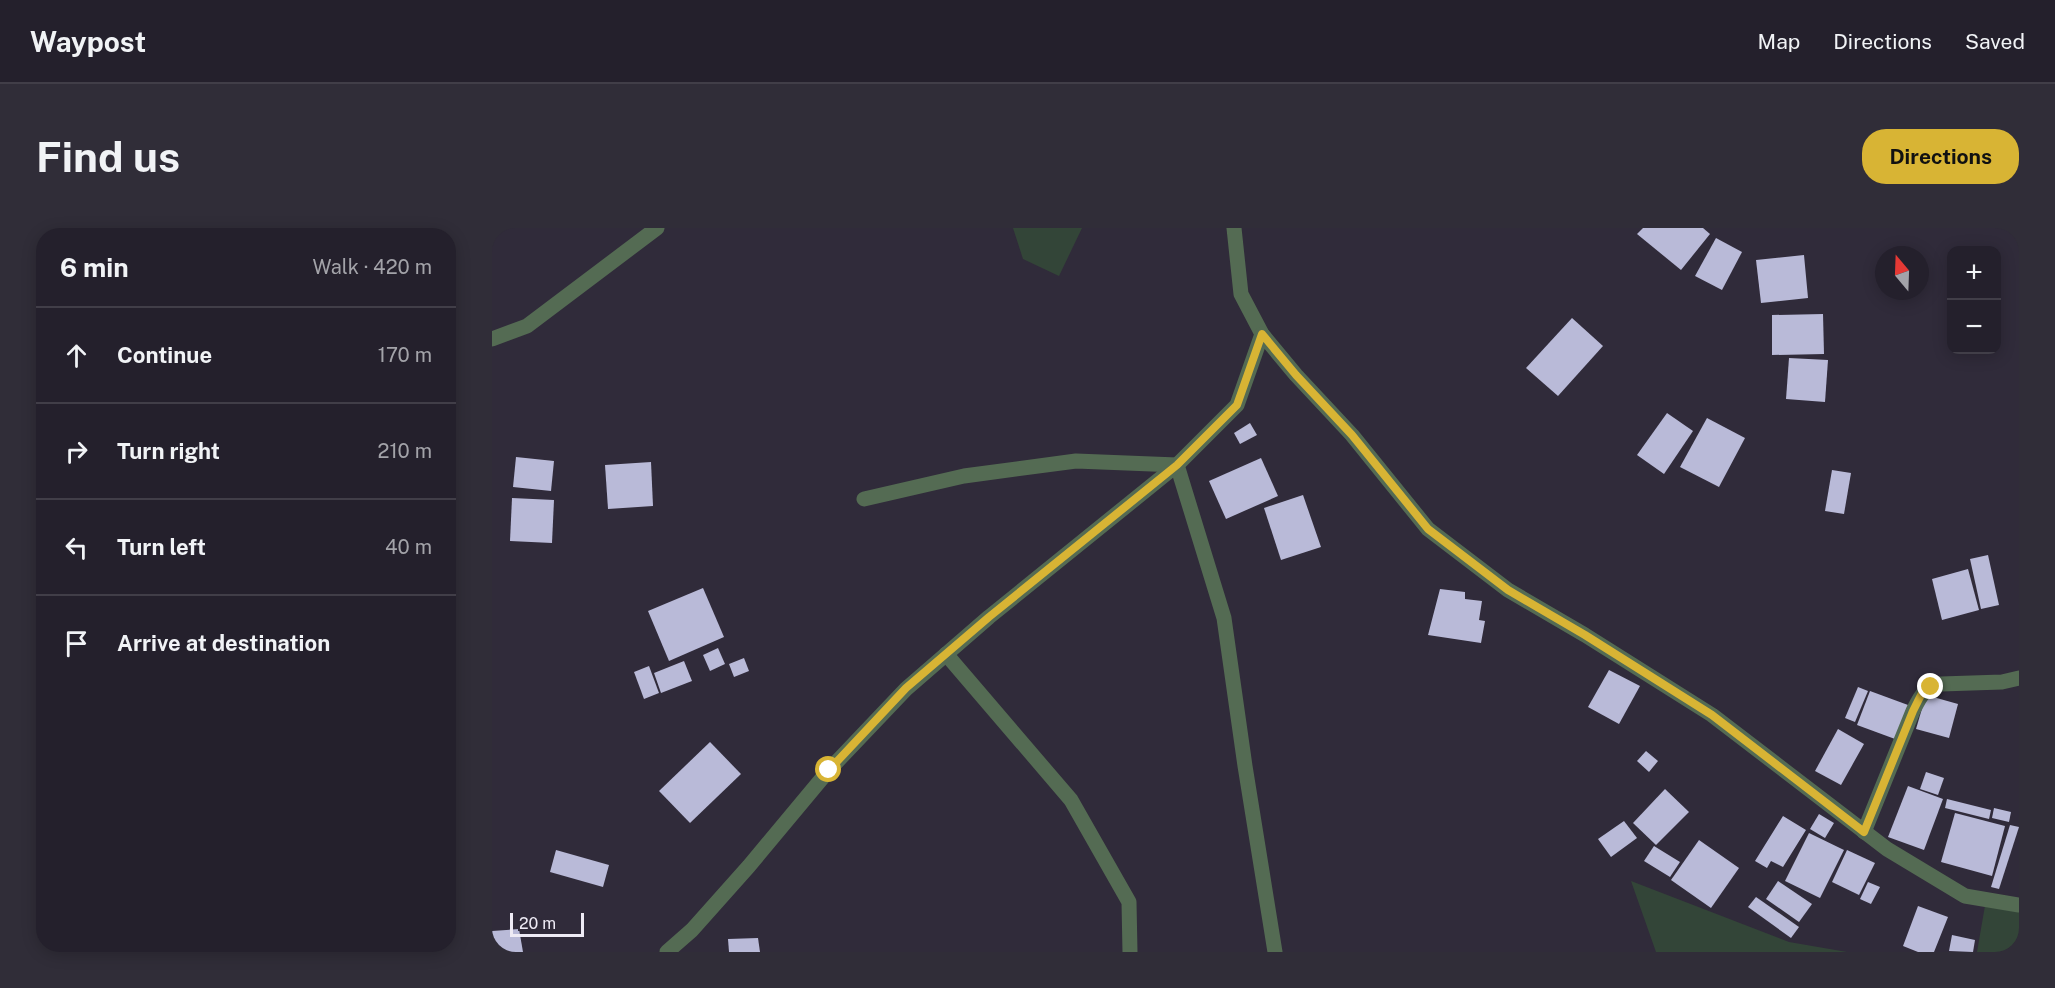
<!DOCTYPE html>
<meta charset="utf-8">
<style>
body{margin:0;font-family:"Public Sans",sans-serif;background:#302d38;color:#f1f3f6}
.controls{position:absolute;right:18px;top:18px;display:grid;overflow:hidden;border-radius:12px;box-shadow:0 3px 15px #0003}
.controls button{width:54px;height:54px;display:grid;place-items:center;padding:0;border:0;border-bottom:2px solid #413e48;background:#24202c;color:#f1f3f6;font:30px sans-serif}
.compass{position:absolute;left:1383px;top:18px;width:54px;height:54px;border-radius:50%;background:#24202c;box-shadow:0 3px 15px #0003;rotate:341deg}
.scale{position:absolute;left:18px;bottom:15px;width:74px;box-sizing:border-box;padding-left:6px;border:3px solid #eeebf5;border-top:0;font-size:16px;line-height:21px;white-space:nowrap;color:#eeebf5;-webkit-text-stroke:4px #302b3a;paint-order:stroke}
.stop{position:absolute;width:18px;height:18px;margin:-14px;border:4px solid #d8b434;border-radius:50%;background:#fff}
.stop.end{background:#d8b434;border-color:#fff;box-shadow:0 2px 6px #0008}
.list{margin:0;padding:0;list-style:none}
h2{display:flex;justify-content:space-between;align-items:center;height:78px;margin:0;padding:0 24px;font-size:26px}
h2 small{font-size:20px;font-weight:400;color:#a3a3a9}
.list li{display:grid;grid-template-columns:39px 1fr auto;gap:18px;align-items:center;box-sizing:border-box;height:96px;padding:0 24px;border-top:2px solid #413e48}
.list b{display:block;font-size:22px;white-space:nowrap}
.list em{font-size:20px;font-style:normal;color:#a3a3a9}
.icon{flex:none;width:33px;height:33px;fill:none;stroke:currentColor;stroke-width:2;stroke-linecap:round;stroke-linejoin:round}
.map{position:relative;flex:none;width:1527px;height:724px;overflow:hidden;border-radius:24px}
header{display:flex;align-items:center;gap:36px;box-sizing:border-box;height:84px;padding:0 30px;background:#24202c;border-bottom:2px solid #413e48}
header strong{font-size:28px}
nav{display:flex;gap:33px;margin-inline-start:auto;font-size:21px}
.intro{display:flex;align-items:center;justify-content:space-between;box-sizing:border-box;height:144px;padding:0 36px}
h1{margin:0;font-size:42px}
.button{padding:15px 27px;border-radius:24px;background:#d8b434;color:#111;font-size:21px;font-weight:700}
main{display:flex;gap:36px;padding:0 36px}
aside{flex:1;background:#24202c;border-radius:24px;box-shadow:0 3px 15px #0003}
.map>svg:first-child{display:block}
</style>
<header>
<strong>Waypost</strong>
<nav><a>Map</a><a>Directions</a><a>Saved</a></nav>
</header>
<div class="intro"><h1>Find us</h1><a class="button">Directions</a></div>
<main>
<aside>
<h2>6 min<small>Walk · 420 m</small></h2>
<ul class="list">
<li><svg class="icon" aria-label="ahead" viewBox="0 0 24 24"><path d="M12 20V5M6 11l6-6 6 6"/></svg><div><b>Continue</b></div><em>170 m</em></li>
<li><svg class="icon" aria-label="right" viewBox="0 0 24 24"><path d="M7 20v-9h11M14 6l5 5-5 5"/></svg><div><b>Turn right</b></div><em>210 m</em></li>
<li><svg class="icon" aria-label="left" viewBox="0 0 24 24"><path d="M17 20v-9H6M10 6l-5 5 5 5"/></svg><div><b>Turn left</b></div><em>40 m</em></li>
<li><svg class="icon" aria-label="arrive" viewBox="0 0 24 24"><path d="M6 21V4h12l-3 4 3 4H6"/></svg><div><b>Arrive at destination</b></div></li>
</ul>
</aside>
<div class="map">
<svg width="1527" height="724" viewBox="0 0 1527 724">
<rect width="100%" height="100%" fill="#302b3a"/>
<g fill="#334538">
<polygon points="521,0 590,0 567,48 531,31"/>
<polygon points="1139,653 1297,714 1355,724 1164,724"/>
<polygon points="1495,666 1527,672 1527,724 1485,724"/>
</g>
<g fill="#b9bad8">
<polygon points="1151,0 1211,0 1218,6 1189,42 1145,6"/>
<polygon points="1224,10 1250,24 1230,62 1203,48"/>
<polygon points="1312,27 1316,70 1269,75 1264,32"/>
<polygon points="1331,86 1332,126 1280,127 1280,87"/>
<polygon points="1080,90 1111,118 1066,168 1034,140"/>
<polygon points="1297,130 1336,132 1333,174 1294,171"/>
<polygon points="1175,185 1201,203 1172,246 1145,227"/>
<polygon points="1215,190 1253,210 1227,259 1188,239"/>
<polygon points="758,195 765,207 748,216 742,205"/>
<polygon points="24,229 62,233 59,263 21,259"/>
<polygon points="769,230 786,268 734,291 717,253"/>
<polygon points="159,234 161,278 116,281 113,237"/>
<polygon points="1340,242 1359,245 1352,286 1333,283"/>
<polygon points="811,267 829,319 789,332 772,280"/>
<polygon points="20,270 62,272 60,315 18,313"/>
<polygon points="1496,327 1507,377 1489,381 1478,331"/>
<polygon points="1476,341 1487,382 1450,392 1440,351"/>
<polygon points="211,360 232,409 177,433 156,383"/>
<polygon points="948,361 973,364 973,371 990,373 987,392 993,393 989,415 936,407"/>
<polygon points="226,420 233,436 218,443 211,427"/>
<polygon points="252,430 257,443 242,449 237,436"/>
<polygon points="192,433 200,453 169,465 162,445"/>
<polygon points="157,438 167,465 152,471 142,444"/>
<polygon points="1117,442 1148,458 1127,496 1096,479"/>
<polygon points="1366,459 1376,463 1363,494 1353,490"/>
<polygon points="1378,463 1416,477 1403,511 1365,497"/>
<polygon points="1434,467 1466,476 1457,510 1424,501"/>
<polygon points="1346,501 1372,516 1349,557 1323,543"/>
<polygon points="218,514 249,546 198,595 167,563"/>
<polygon points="1154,523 1166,533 1157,544 1145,533"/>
<polygon points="1434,544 1452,550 1446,567 1428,561"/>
<polygon points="1416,558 1451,571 1432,622 1396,609"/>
<polygon points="1173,561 1197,584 1164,617 1141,595"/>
<polygon points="1455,571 1499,582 1497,591 1453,580"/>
<polygon points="1502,580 1519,584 1517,594 1500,590"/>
<polygon points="1463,585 1513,598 1500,648 1449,634"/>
<polygon points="1327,586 1342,595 1333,610 1318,601"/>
<polygon points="1291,588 1314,602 1291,639 1279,633 1275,640 1263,633"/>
<polygon points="1132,593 1145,610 1119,629 1106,611"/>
<polygon points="1518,597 1527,599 1507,661 1499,659"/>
<polygon points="1317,605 1352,622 1328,670 1293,653"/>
<polygon points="1207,612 1247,640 1219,680 1179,652"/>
<polygon points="1162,618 1188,634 1178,649 1152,633"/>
<polygon points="64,622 117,637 111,659 58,644"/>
<polygon points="1355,622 1383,635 1367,667 1340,654"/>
<polygon points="1286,653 1320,676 1307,694 1274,671"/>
<polygon points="1376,654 1388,659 1379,676 1368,671"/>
<polygon points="1264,669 1307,699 1299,710 1256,679"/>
<polygon points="1426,678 1456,689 1442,724 1426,724 1411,718"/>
<polygon points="27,701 31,724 0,724 0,703"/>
<polygon points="1460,707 1483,712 1481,724 1457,723"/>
<polygon points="266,710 268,724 237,724 236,711"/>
</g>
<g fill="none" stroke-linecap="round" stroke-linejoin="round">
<g stroke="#546b53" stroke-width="15">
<polyline points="742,0 749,66 770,106 804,147 860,207 936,301 1016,362 1093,407 1220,487 1395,621 1473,668 1527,677"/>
<polyline points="0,111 35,98 165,0"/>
<polyline points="372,271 472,248 584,233 685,237 732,390 753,538 783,724"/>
<polyline points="454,426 579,572 637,674 638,724"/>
<path d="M1372,604l49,-121c8,-16 10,-22 28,-27l61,-2 17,-4"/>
<polyline points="175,724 200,702 257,638 337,542 414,461 497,389 685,237 745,177 770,106"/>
</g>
</g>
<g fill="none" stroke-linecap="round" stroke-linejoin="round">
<polyline stroke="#d8b434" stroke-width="8" points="337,542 414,460 497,389 685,237 745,177 770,106 804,147 860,207 936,301 1016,362 1093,407 1220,487 1372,604 1421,483 1430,465 1439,459"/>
</g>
</svg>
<div class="controls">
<button>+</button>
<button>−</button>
</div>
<svg class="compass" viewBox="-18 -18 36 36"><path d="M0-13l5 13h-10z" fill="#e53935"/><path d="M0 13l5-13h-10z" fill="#a3a3a9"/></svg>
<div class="scale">20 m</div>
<div class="stop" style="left:337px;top:542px"></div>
<div class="stop end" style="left:1439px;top:459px"></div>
</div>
</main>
